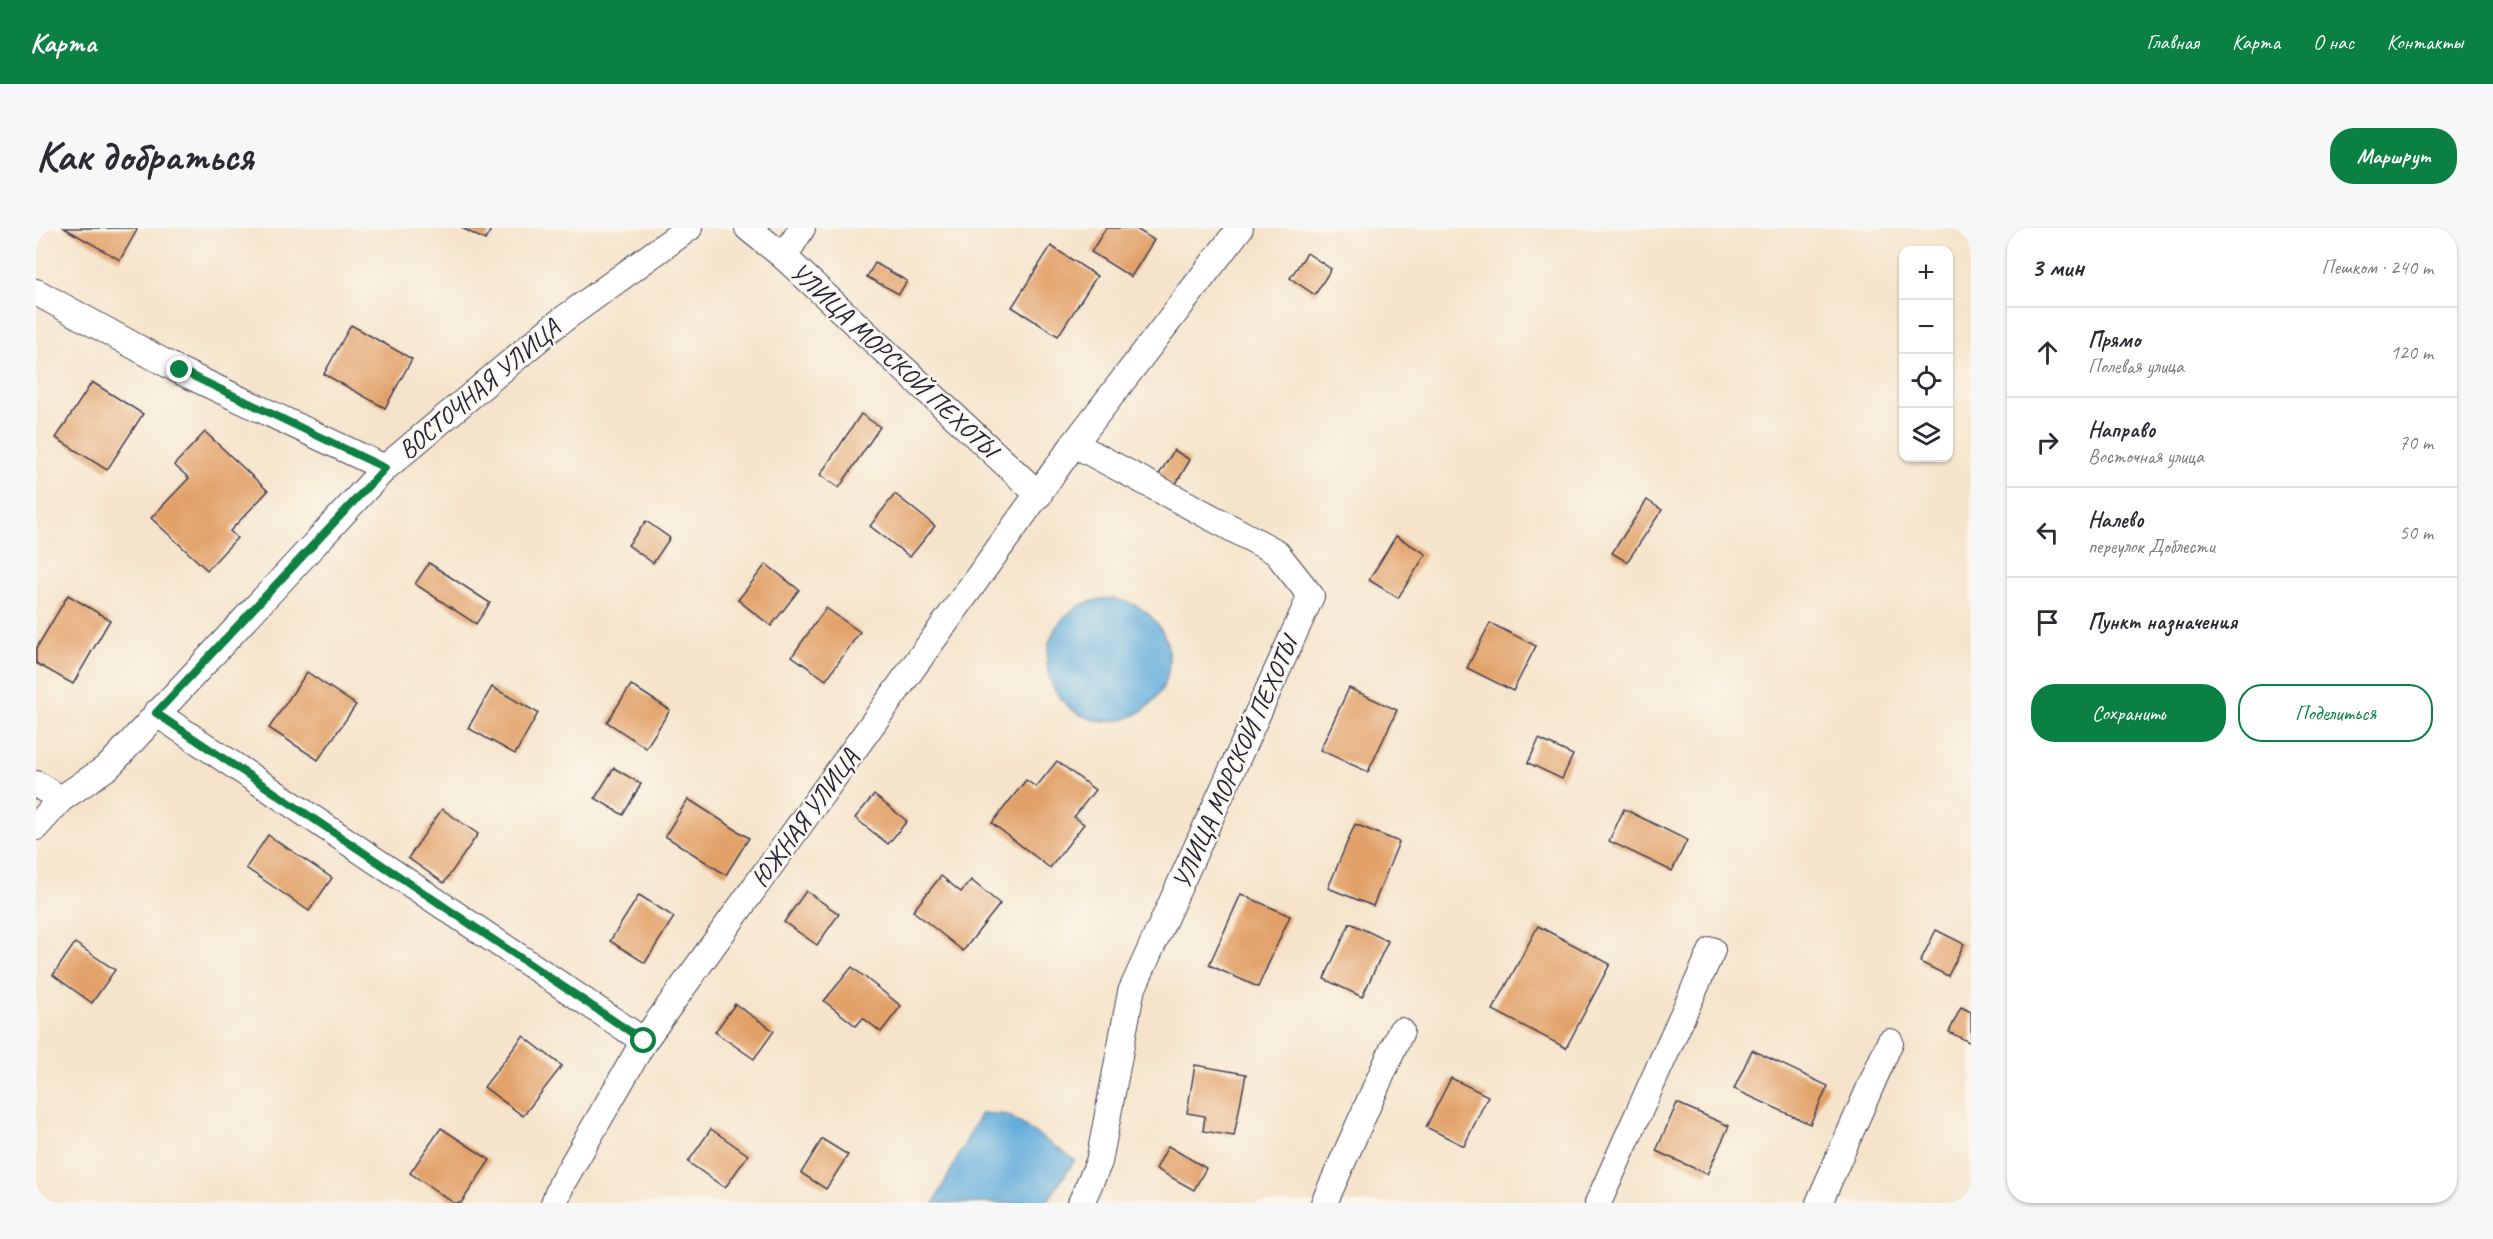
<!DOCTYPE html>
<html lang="ru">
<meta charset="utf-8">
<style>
body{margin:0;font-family:Caveat,sans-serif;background:#f7f7f7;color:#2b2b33}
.controls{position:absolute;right:18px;top:18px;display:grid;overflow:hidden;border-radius:12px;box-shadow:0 2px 4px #0004}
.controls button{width:54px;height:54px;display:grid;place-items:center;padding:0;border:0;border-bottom:2px solid #e1e1e2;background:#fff;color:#2b2b33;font:30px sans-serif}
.stop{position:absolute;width:18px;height:18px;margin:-14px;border:4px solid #0b8043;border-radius:50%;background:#fff}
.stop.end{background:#0b8043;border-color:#fff;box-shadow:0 2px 6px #0008}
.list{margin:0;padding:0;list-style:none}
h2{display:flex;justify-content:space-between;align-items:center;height:78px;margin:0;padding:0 24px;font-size:26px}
h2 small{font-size:20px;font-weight:400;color:#7c7c81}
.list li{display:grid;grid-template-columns:39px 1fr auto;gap:18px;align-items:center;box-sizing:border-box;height:90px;padding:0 24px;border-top:2px solid #e1e1e2}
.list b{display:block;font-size:22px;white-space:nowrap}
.list p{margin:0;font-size:20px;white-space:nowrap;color:#7c7c81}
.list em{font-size:20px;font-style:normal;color:#7c7c81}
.actions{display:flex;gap:12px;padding:18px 24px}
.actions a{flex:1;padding:14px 0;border:2px solid #0b8043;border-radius:24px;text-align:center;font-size:21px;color:#0b8043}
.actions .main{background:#0b8043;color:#fff}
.icon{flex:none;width:33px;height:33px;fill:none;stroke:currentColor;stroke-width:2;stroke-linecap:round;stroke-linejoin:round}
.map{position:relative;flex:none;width:1935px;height:975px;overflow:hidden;border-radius:24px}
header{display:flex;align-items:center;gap:36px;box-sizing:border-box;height:84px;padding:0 30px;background:#0b8043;color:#fff}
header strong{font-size:28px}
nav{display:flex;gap:33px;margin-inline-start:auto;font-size:21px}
.intro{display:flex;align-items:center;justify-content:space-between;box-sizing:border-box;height:144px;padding:0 36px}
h1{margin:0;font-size:42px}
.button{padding:15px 27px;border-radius:24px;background:#0b8043;color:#fff;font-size:21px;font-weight:700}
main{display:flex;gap:36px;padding:0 36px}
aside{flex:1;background:#fff;border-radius:24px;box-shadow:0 2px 4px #0004}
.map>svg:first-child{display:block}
</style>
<header>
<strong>Карта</strong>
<nav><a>Главная</a><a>Карта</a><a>О нас</a><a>Контакты</a></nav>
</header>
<div class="intro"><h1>Как добраться</h1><a class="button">Маршрут</a></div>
<main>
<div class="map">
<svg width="1935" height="975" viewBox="0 0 1935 975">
<rect width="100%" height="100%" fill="#fbf7ec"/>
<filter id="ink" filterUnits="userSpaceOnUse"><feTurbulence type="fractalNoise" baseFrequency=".0167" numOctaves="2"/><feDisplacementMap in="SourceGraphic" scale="12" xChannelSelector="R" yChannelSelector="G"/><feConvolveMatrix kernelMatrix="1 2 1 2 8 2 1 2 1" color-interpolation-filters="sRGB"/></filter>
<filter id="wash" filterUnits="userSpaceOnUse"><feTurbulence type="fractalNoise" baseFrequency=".008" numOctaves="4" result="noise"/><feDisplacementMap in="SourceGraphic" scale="24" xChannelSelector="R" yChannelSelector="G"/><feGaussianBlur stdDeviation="1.35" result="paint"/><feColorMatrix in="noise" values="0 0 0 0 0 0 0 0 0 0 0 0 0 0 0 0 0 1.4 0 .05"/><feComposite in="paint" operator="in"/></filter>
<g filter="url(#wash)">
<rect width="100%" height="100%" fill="#f5e4cb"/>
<g fill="#63addb" stroke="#42688b" stroke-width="1.5">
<circle cx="1072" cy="432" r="61"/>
<polygon points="945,885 972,887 1039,932 1010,975 898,975"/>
</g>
<g id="blocks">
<g fill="#e2a169">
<polygon points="28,0 98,0 101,2 84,32"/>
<polygon points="426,0 456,0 449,12"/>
<polygon points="1070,0 1099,0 1118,12 1095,49 1055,24"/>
<polygon points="1015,18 1061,48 1022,108 976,79"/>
<polygon points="1271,25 1295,41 1279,67 1254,50"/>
<polygon points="839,35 871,53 863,66 831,49"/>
<polygon points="315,97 376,131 349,180 288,146"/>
<polygon points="56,154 107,186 71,242 20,210"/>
<polygon points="825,186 844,199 803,260 784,247"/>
<polygon points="169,204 232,263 194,303 201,310 171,342 115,290 153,250 138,237"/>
<polygon points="1138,222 1154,232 1138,259 1122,248"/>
<polygon points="859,266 899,298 874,329 834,298"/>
<polygon points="1611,272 1626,282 1591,334 1576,325"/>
<polygon points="610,293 634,310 617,335 592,317"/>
<polygon points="1360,308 1390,326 1362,370 1333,352"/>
<polygon points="393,335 454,375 440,396 379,356"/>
<polygon points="730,336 763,362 735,398 702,372"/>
<polygon points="32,367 74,392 37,456 0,435 0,421"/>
<polygon points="790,380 824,404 790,452 756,428"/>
<polygon points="1454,395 1500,418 1477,463 1431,440"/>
<polygon points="271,444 320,477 282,532 233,500"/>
<polygon points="595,457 634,482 610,520 571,494"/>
<polygon points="456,459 502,485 479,526 432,500"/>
<polygon points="1313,460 1361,482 1332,544 1284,522"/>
<polygon points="1503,511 1537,527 1526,551 1492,535"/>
<polygon points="1021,533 1059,562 1038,589 1048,596 1014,640 956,595 990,552 1000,559"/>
<polygon points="578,540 605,556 587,587 559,570"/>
<polygon points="838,567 871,593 852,616 819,590"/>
<polygon points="652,571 713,610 690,647 629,608"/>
<polygon points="406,581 442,606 408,655 372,630"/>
<polygon points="1588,581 1651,612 1636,643 1573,613"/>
<polygon points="1319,596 1363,614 1337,678 1292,660"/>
<polygon points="232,607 296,650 273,683 210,640"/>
<polygon points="905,648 925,664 935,652 964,676 927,723 877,683"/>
<polygon points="770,663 803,686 781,717 748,694"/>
<polygon points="1205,666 1254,688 1222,759 1173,737"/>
<polygon points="603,667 638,689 609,735 574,713"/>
<polygon points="1314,695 1352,713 1326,769 1288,751"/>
<polygon points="1502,698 1574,736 1530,820 1457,782"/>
<polygon points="1900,702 1928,716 1912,748 1884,734"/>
<polygon points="39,715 79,742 56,775 17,747"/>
<polygon points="816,739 865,778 845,804 827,790 820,798 788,773"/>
<polygon points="699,776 738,803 718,831 679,804"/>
<polygon points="1925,779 1935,784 1935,815 1913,804"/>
<polygon points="487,808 526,838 487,888 448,859"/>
<polygon points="1716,822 1792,858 1774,896 1698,861"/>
<polygon points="1159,837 1210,846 1198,908 1167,903 1169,888 1151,885"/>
<polygon points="1415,850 1452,868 1428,918 1390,899"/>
<polygon points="1641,875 1693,898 1671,946 1620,923"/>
<polygon points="405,900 454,932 425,975 418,975 374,945"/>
<polygon points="675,901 712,927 689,960 652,934"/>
<polygon points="786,911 812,927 790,961 765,945"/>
<polygon points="1132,918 1170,940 1158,962 1120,941"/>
</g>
</g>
</g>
<g filter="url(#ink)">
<use href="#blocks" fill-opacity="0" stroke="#423f51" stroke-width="1.5"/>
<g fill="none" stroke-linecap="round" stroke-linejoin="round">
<defs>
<g id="minor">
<polyline points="712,0 748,29 1003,267"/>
<polyline points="748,29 766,0"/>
<polyline points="0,64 144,143 349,240"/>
<polyline points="1038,216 1240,324 1275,368 1095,764 1063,934 1045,975"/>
<polyline points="120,485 608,813"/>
<polyline points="0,556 25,571"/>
<polyline points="0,599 25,571 73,538 349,240 518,98 653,0"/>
<polyline points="518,975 526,955 608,813 1038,216 1204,0"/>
<polyline points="1288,975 1365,803"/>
<polyline points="1562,975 1676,722"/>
<polyline points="1783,975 1854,814"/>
</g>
</defs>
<use href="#minor" stroke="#423f51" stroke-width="28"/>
<use href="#minor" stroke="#fff" stroke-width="26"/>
</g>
</g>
<g fill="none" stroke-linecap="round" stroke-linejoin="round" filter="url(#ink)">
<polyline stroke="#0b8043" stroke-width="8" points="144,142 349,240 120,485 608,813"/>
</g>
<g text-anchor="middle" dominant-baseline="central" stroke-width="4.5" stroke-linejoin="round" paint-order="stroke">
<g font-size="26" fill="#22223b" stroke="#fbf7ec">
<text transform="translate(858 132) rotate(43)">УЛИЦА МОРСКОЙ ПЕХОТЫ</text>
<text transform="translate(443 161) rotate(-40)">ВОСТОЧНАЯ УЛИЦА</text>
<text transform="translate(1199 535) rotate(-66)">УЛИЦА МОРСКОЙ ПЕХОТЫ</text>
<text transform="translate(769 590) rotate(-54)">ЮЖНАЯ УЛИЦА</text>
</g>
</g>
</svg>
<div class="controls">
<button>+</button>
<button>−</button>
<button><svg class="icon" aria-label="locate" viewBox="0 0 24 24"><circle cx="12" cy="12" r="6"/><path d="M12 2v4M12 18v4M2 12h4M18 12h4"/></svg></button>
<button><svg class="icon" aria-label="layers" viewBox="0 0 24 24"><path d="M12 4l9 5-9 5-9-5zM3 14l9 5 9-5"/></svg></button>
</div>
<div class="stop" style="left:608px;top:813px"></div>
<div class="stop end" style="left:144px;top:142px"></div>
</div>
<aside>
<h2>3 мин<small>Пешком · 240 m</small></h2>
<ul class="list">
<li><svg class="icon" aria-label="ahead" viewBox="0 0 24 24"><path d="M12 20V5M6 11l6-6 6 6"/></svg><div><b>Прямо</b><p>Полевая улица</p></div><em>120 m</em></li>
<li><svg class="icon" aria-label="right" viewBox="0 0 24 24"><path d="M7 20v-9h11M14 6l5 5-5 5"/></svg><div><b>Направо</b><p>Восточная улица</p></div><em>70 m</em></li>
<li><svg class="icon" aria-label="left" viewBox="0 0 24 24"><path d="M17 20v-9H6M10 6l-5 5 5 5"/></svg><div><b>Налево</b><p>переулок Доблести</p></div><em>50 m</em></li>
<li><svg class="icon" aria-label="arrive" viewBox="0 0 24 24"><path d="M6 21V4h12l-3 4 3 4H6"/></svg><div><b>Пункт назначения</b></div></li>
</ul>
<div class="actions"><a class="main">Сохранить</a><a>Поделиться</a></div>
</aside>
</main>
